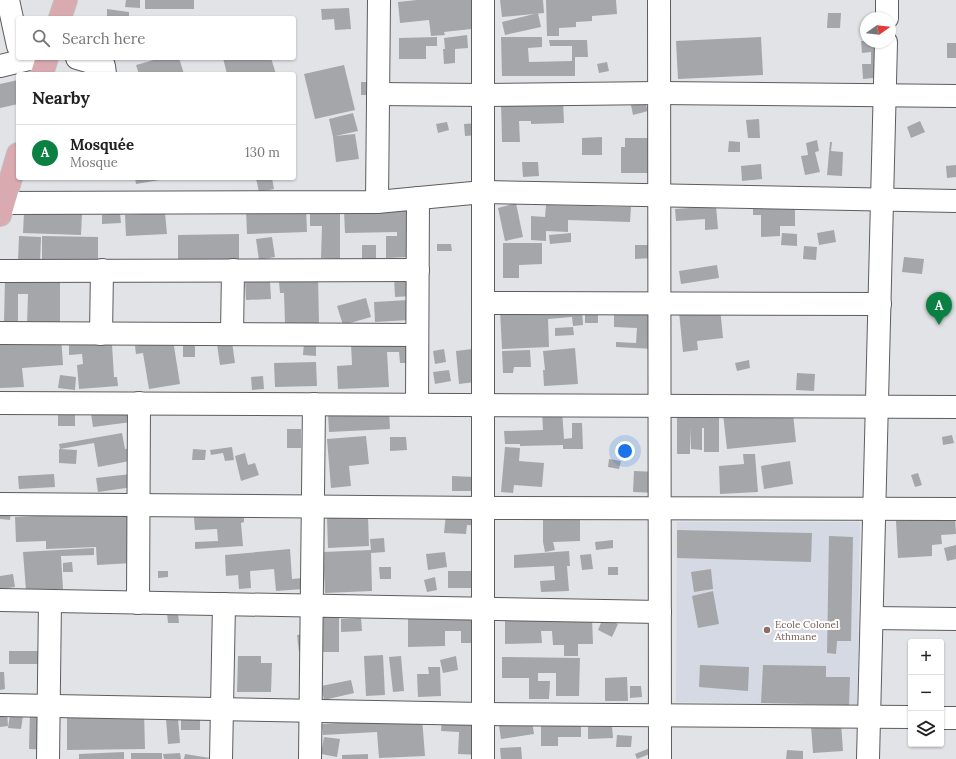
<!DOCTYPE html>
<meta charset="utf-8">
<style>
body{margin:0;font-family:Lora,serif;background:#f2f2f2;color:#222}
.controls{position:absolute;right:12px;bottom:12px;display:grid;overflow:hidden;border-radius:4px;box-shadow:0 1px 3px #0004}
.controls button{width:36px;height:36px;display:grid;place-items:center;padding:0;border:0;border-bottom:1px solid #e0e0e0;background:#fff;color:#222;font:20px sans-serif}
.compass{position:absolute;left:860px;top:12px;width:36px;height:36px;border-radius:50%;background:#fff;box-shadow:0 1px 3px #0004;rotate:75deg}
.you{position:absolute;left:625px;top:451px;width:14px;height:14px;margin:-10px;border:3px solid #fff;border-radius:50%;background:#1a73e8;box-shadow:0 0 0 6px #1a73e833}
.badge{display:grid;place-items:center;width:26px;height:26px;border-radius:50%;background:#0b8043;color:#fff;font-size:13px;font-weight:700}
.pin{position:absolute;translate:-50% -33px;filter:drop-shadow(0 1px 2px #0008)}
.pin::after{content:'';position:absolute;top:21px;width:14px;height:12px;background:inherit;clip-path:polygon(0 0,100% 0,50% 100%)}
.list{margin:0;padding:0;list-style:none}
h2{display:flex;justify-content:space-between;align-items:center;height:52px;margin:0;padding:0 16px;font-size:17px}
h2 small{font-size:13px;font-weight:400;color:#767676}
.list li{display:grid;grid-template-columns:26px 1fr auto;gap:12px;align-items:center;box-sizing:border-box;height:56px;padding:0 16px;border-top:1px solid #e0e0e0}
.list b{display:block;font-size:15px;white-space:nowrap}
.list p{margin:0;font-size:13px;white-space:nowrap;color:#767676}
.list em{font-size:13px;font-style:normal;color:#767676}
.icon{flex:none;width:22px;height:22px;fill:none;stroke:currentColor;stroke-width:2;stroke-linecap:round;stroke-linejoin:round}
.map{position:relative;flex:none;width:956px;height:759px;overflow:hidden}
.search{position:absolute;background:#fff;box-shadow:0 1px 3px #0004;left:16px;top:16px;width:280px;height:44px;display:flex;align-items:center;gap:10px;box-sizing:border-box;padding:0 14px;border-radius:4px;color:#767676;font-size:15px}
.panel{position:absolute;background:#fff;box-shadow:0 1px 3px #0004;left:16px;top:72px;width:280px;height:108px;border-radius:4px}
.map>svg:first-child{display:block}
</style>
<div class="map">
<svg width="956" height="759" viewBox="0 0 956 759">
<rect width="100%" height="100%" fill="#e2e3e6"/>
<polygon fill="#d5d9e3" points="677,522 860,522 857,705 676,702"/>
<g fill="#a5a6a9">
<polygon points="126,0 140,0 140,8 125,7"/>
<rect x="145" y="0" width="49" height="9"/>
<polygon points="417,0 477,0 480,28 444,32 445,35 431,36 429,20 400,23 398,2"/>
<polygon points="500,0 543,0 544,13 502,17"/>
<polygon points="546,0 616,0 617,14 592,16 592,21 576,22 576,27 559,28 559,36 547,36"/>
<polygon points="349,8 351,29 335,30 334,19 322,20 321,9"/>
<polygon points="107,9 129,12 129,18 107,18"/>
<polygon points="538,13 541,27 505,35 502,22"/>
<polygon points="828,13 841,13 840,28 827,28"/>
<polygon points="467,35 468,48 455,49 455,63 444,64 443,49 445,49 444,38"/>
<polygon points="437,37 437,46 426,46 426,59 399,59 399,38"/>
<polygon points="501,37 542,37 542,47 528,48 529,62 572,61 572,46 550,46 549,40 587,40 588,57 575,57 575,76 502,76"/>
<polygon points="761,37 763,75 678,79 676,41"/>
<polygon points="861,41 881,42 884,77 863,79 862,64 871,64 871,52 862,53"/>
<rect x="947" y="43" width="9" height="15"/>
<polygon points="157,58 179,58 184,74 139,74 136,65 157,59"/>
<polygon points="223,58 271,58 276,74 227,74"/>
<polygon points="607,62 609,71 599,73 597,64"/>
<polygon points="344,65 355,110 315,119 304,74"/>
<polygon points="18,80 18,104 0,108 0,84"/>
<rect x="361" y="82" width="9" height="13"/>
<polygon points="563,99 564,123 531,124 531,121 519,121 520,142 502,142 501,101"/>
<polygon points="645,102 648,111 633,115 631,105"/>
<polygon points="353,113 358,131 335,136 355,134 359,159 336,162 333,137 329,119"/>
<polygon points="759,119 760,138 748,138 746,120"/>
<polygon points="920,121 925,132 911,138 907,127"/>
<polygon points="447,122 449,130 438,133 436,124"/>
<polygon points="478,123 479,135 465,136 464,124"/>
<polygon points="602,137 602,155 582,155 582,138"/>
<polygon points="625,138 661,138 661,173 621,173 621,147 625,147"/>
<polygon points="817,140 819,151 815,152 820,172 805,175 801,156 808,155 806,143"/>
<polygon points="729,141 740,142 740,152 728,152"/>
<polygon points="830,142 832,142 831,151 843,152 842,176 827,175"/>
<polygon points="522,162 538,162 539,176 523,177"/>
<polygon points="761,164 762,179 742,181 741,166"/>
<polygon points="956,165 956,177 947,178 946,166"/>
<polygon points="135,178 166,178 166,179 136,184"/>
<polygon points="256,178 272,178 274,189 259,192"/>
<polygon points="516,203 523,237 505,241 498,208"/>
<polygon points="546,205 631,207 630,222 568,220 568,232 546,231 546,241 531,240 531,216 545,217"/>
<polygon points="716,206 718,229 705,230 705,219 676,221 675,209"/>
<polygon points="306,207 307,232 247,234 246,209"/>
<polygon points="753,207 795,207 795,226 780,226 780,236 761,237 761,215 753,215"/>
<polygon points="408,209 409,257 386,258 386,236 397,236 397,232 345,233 344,211"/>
<polygon points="24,212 82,213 81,235 23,233"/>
<polygon points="120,213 121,223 102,224 102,215"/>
<polygon points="165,213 167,234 126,236 125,215"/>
<polygon points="310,214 340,214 340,259 321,258 322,226 310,226"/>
<polygon points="834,230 836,242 819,245 817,233"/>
<polygon points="571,233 571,242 550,244 549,235"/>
<polygon points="782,233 797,234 797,246 781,245"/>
<polygon points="239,234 239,259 178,261 178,235"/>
<polygon points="19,236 41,237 40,263 18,262"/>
<polygon points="42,236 98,237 98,261 42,260"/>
<polygon points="272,237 275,257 259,260 256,239"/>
<polygon points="503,243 542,243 542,264 519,265 519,278 503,278"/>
<polygon points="437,244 451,244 452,251 437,251"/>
<rect x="362" y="245" width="14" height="14"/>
<polygon points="635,245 652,245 652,258 635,259"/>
<polygon points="804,246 817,247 816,260 803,259"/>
<polygon points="904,257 924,259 922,274 902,272"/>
<polygon points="717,265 719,278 681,284 679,271"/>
<polygon points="318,276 319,323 285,323 284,293 280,293 279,282 270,282 271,299 246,300 245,279"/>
<polygon points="412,276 412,296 395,297 394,277"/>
<polygon points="5,277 60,281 60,325 27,325 28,294 18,294 18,323 4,323"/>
<polygon points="366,298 371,317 343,325 337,306"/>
<polygon points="408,300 409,320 375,322 374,302"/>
<polygon points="720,307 723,338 697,341 698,350 683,352 679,312"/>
<polygon points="582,310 583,325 573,326 572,317 548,319 549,347 502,349 500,311"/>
<polygon points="638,310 656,311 654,349 616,347 616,342 636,343 637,328 614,327 614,314 638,315"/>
<rect x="585" y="315" width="13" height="8"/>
<polygon points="573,327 574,335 555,336 555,328"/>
<polygon points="61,336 63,365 22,368 24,387 0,388 0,340"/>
<polygon points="173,340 180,384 149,389 143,353 136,354 135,346"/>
<polygon points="411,340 412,363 400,363 399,352 387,352 389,387 338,389 337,366 352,365 351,343"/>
<rect x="183" y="341" width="12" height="16"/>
<polygon points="99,342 100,345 112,344 114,377 117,377 118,386 79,389 77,365 83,364 82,354 69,355 69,344"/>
<polygon points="232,342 235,363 220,365 217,344"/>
<polygon points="304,343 316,343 316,356 303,355"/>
<polygon points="575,348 578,384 544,386 543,370 545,370 543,351"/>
<polygon points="444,349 446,362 435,364 433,351"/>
<polygon points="472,349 475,382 459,384 456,351"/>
<polygon points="530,350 531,367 514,367 513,373 503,373 502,351"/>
<polygon points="749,360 750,368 737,371 735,363"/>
<polygon points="316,362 317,386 275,387 274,363"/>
<polygon points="449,370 451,381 435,384 433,372"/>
<polygon points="797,373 815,374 814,391 796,390"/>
<polygon points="60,375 76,377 75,390 58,388"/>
<polygon points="263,376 264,389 252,390 251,377"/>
<polygon points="138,408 139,421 93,427 91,414"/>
<polygon points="389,410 390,429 329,432 328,414"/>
<polygon points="542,410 562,410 564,439 572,438 572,423 582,423 583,449 563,449 563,445 520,446 520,444 505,444 504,431 543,430"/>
<polygon points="757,410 758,418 793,414 796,442 727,449 723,414"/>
<rect x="58" y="413" width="17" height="13"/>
<polygon points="677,415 719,415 719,452 704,452 704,428 702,428 702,450 691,449 690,428 690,454 677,454"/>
<rect x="287" y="429" width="14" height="19"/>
<polygon points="122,433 125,449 132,448 135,460 98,467 94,443 60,449 59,444"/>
<polygon points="952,435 954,443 943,445 942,437"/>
<polygon points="366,436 369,464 349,466 351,486 331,488 327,439"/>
<polygon points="390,437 406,437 407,450 390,451"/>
<polygon points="232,447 234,460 225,461 223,453 211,455 210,450"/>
<polygon points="505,447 520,448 519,461 544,463 542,487 514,485 513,493 501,492"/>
<polygon points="59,449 77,450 76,464 59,463"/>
<polygon points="193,449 206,450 205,460 192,460"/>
<polygon points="245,453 248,465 255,463 259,475 241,481 235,456"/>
<polygon points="743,454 755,454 758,492 720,494 719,466 744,464"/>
<polygon points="609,459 621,461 619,469 608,467"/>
<polygon points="790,461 793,484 764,489 761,466"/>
<polygon points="634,471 658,472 657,493 633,492"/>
<polygon points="918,473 922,485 915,487 911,475"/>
<polygon points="54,474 55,487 19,489 18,476"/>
<polygon points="131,474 133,487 98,492 96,478"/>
<polygon points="452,476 474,477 474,491 452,491"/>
<polygon points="0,509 11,510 10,520 0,519"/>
<polygon points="131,511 133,563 97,565 96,547 46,549 46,541 16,542 15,517"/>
<polygon points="244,514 244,522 241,523 243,546 195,549 195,542 218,541 217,529 195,530 194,517"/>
<polygon points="446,514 482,517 481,526 467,525 466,534 444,533"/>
<polygon points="368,516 369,546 328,548 327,518"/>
<polygon points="543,517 580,517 580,541 553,542 555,550 545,552 543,542"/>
<polygon points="955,517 956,534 941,535 942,544 932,545 932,556 898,558 896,521"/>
<polygon points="677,530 812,533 811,562 677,558"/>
<polygon points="829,536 853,537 851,641 837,641 836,654 827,653"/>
<polygon points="384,538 385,552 371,553 372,591 325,593 323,552 371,550 370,539"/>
<polygon points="613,540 613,548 596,550 595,542"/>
<polygon points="956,545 956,559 947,561 944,548"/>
<polygon points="94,548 94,555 61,556 63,589 26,591 23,552"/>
<polygon points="290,549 292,579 302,578 303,589 276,591 274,569 250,571 251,588 239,589 238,575 226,576 225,555"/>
<polygon points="569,551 570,566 567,566 569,591 541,592 540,581 555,580 554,566 514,568 514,555"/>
<polygon points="445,552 447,567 428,570 426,554"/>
<polygon points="591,554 593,569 582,570 580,555"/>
<polygon points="72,562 73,572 63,572 63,563"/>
<polygon points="379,567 391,567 391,579 380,579"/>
<rect x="608" y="567" width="10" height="8"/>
<polygon points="711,569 713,589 694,592 691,572"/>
<polygon points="158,571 168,571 168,577 158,578"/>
<rect x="448" y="571" width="32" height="17"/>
<polygon points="13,574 15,587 0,589 0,576"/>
<polygon points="435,577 437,590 427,592 424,580"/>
<polygon points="713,591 719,624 698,628 692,596"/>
<polygon points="167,613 178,613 179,623 168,623"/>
<polygon points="408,614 477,619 477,643 461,643 461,631 445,631 445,646 408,647"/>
<rect x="323" y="615" width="16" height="37"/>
<polygon points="592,617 593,644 578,644 578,656 564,656 564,645 553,645 552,631 541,631 542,643 505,644 505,620"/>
<polygon points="361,618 362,631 341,632 341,619"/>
<polygon points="603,618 618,624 612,637 598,630"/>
<polygon points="308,634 309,651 299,652 297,635"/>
<rect x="9" y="651" width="31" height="13"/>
<polygon points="383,655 385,695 366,696 364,656"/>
<polygon points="238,656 261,656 261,663 272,663 271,692 237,692"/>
<polygon points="401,656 404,691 393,692 389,657"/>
<polygon points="456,656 458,670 443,673 440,660"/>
<polygon points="502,657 580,658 579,696 556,696 556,673 538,673 538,681 550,681 549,699 529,699 529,678 502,678"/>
<polygon points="700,665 749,667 748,691 699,687"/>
<polygon points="763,665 826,666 826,677 850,677 849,705 761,703"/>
<polygon points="428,667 440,667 441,696 418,697 417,674 429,674"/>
<polygon points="0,672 4,672 5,689 0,690"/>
<polygon points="627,677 628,701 605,701 605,678"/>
<polygon points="351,680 354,693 324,700 321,686"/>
<polygon points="630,686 641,686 642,697 630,698"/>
<polygon points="30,709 51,709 51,750 29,749"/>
<polygon points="0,710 7,710 8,726 0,727"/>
<polygon points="144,712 145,749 67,750 67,713"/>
<polygon points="10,714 23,716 21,729 8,728"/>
<rect x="181" y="714" width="19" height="16"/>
<polygon points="178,718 180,743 168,744 166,719"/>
<polygon points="422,718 425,756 379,758 377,732 323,735 322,724"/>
<polygon points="442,718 480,718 479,755 458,754 459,732 441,731"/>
<polygon points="541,718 581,718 581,737 558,737 558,746 541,746"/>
<polygon points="532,721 534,734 501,739 499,726"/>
<polygon points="841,723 843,751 813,753 811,725"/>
<polygon points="612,726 613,738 588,739 588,727"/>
<polygon points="617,735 632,736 631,747 616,747"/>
<polygon points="324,737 340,739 337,757 321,754"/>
<polygon points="521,747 522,759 501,759 500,748"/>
<polygon points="650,748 652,753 637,759 635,754"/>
<polygon points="787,750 803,751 803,759 786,759"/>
<polygon points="124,752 124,759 79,759 79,754"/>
<rect x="131" y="753" width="31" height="6"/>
<polygon points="180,753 181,759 164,759 163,754"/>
<polygon points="185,754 210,758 210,759 184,759"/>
<polygon points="368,754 368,759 342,759 342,755"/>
</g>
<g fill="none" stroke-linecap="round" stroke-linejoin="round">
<defs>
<g id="minor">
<polyline points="8,0 18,46"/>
<polyline points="483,0 483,759"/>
<polyline points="659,0 660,759"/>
<polyline points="887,18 887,0"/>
<polyline points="77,58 104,66 105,74"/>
<polyline points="0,66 33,58"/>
<polyline points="378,94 483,95 659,93 956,96"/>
<polyline points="377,202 379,0"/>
<polyline points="4,203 377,202 483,192 956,201"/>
<polyline points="0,271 418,270"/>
<polyline points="483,303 880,304"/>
<polyline points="0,333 417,335"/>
<polyline points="101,334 102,270"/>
<polyline points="232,334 233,270"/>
<polyline points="0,403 956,407"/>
<polyline points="417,404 418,198"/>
<polyline points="0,504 483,508 956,509"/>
<polyline points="0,600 660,612"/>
<polyline points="138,603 139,403"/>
<polyline points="872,618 956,619"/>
<polyline points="0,705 483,714 911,717"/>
<polyline points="941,718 956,718"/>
<polyline points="48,759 50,601"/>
<polyline points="221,759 224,604"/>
<polyline points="310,759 314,404"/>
<polyline points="868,759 886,42"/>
</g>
<g id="major">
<polyline points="60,18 66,0"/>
<polyline points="42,74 47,58"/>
<polyline points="0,215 18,154"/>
</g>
</defs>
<use href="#minor" stroke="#5c5d5f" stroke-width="24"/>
<use href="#major" stroke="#c1c1c1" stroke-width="24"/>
<use href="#minor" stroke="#fff" stroke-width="22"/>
<use href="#major" stroke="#d9aab0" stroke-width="22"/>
</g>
<circle fill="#8d6e63" stroke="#fff" stroke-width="1.5" cx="767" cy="630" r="4"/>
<g text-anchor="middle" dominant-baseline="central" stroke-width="4" stroke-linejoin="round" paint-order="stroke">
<g font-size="10" fill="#785e54" stroke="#fff" text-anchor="start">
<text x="775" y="624">Ecole Colonel<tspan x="775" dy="12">Athmane</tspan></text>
</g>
</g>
</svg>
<div class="controls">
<button>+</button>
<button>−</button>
<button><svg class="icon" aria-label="layers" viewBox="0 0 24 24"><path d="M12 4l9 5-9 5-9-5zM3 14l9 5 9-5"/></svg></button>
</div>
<svg class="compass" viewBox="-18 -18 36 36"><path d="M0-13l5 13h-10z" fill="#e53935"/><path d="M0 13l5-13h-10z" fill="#767676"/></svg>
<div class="you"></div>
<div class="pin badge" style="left:939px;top:325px">A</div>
<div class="search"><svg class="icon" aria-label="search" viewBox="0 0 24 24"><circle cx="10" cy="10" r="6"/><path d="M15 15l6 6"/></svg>Search here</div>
<section class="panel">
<h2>Nearby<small></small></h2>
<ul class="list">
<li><span class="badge">A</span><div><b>Mosquée</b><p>Mosque</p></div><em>130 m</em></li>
</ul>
</section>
</div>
